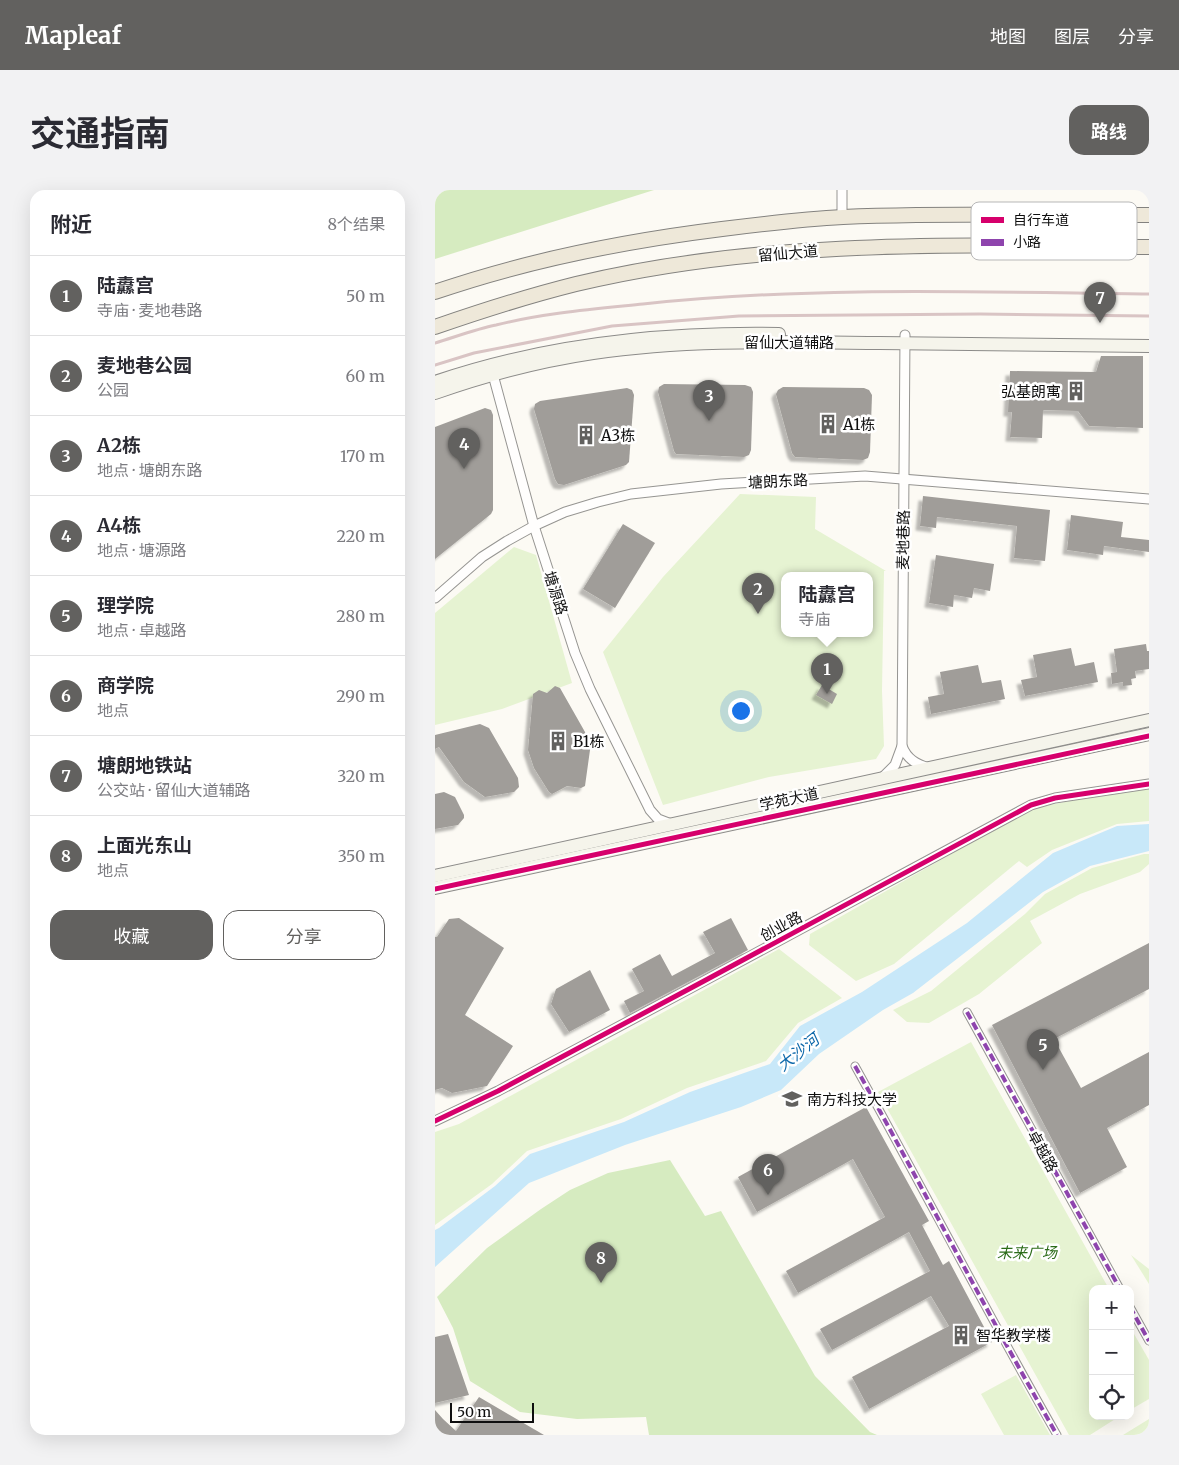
<!DOCTYPE html>
<html lang="zh">
<meta charset="utf-8">
<style>
body{margin:0;font-family:Merriweather,"Noto Sans SC",serif;background:#f2f2f3;color:#2b2b33}
.controls{position:absolute;right:15px;bottom:15px;display:grid;overflow:hidden;border-radius:10px;box-shadow:0 5px 20px #0002}
.controls button{width:45px;height:45px;display:grid;place-items:center;padding:0;border:0;border-bottom:1px solid #e1e1e2;background:#fff;color:#2b2b33;font:25px sans-serif}
.scale{position:absolute;left:15px;bottom:12px;width:84px;box-sizing:border-box;padding-left:5px;border:2px solid #0f0f0f;border-top:0;font-size:14px;line-height:18px;white-space:nowrap;color:#0f0f0f;-webkit-text-stroke:4px #fff;paint-order:stroke}
.you{position:absolute;left:305px;top:520px;width:18px;height:18px;margin:-12px;border:4px solid #fff;border-radius:50%;background:#1a73e8;box-shadow:0 0 0 8px #1a73e833}
.badge{display:grid;place-items:center;width:32px;height:32px;border-radius:50%;background:#62615f;color:#fff;font-size:16px;font-weight:700}
.pin{position:absolute;translate:-50% -41px;filter:drop-shadow(0 1px 2px #0008)}
.pin::after{content:'';position:absolute;top:26px;width:18px;height:15px;background:inherit;clip-path:polygon(0 0,100% 0,50% 100%)}
.popup{position:absolute;left:346px;top:382px;width:92px;height:65px;box-sizing:border-box;display:grid;place-content:center;border-radius:10px;background:#fff;filter:drop-shadow(0 1px 4px #0005);font-size:16px;white-space:nowrap;color:#7c7c81}
.popup b{font-size:19px;color:#2b2b33}
.popup::after{content:'';position:absolute;left:50%;top:100%;margin-left:-10px;border:10px solid transparent;border-top-color:#fff}
.list{margin:0;padding:0;list-style:none}
h2{display:flex;justify-content:space-between;align-items:center;height:65px;margin:0;padding:0 20px;font-size:21px}
h2 small{font-size:16px;font-weight:400;color:#7c7c81}
.list li{display:grid;grid-template-columns:32px 1fr auto;gap:15px;align-items:center;box-sizing:border-box;height:80px;padding:0 20px;border-top:1px solid #e1e1e2}
.list b{display:block;font-size:19px;white-space:nowrap}
.list p{margin:0;font-size:16px;white-space:nowrap;color:#7c7c81}
.list em{font-size:16px;font-style:normal;color:#7c7c81}
.actions{display:flex;gap:10px;padding:15px 20px}
.actions a{flex:1;padding:11px 0;border:1px solid #62615f;border-radius:15px;text-align:center;font-size:18px;color:#62615f}
.actions .main{background:#62615f;color:#fff}
.icon{flex:none;width:28px;height:28px;fill:none;stroke:currentColor;stroke-width:2;stroke-linecap:round;stroke-linejoin:round}
.map{position:relative;flex:none;width:714px;height:1245px;overflow:hidden;border-radius:15px}
header{display:flex;align-items:center;gap:30px;box-sizing:border-box;height:70px;padding:0 25px;background:#62615f;color:#fff}
header strong{font-size:24px}
nav{display:flex;gap:28px;margin-inline-start:auto;font-size:18px}
.intro{display:flex;align-items:center;justify-content:space-between;box-sizing:border-box;height:120px;padding:0 30px}
h1{margin:0;font-size:35px}
.button{padding:12px 22px;border-radius:15px;background:#62615f;color:#fff;font-size:18px;font-weight:700}
main{display:flex;gap:30px;padding:0 30px}
aside{flex:1;background:#fff;border-radius:15px;box-shadow:0 5px 20px #0002}
.map>svg:first-child{display:block}
</style>
<header>
<strong>Mapleaf</strong>
<nav><a>地图</a><a>图层</a><a>分享</a></nav>
</header>
<div class="intro"><h1>交通指南</h1><a class="button">路线</a></div>
<main>
<aside>
<h2>附近<small>8个结果</small></h2>
<ul class="list">
<li><span class="badge">1</span><div><b>陆纛宫</b><p>寺庙 · 麦地巷路</p></div><em>50 m</em></li>
<li><span class="badge">2</span><div><b>麦地巷公园</b><p>公园</p></div><em>60 m</em></li>
<li><span class="badge">3</span><div><b>A2栋</b><p>地点 · 塘朗东路</p></div><em>170 m</em></li>
<li><span class="badge">4</span><div><b>A4栋</b><p>地点 · 塘源路</p></div><em>220 m</em></li>
<li><span class="badge">5</span><div><b>理学院</b><p>地点 · 卓越路</p></div><em>280 m</em></li>
<li><span class="badge">6</span><div><b>商学院</b><p>地点</p></div><em>290 m</em></li>
<li><span class="badge">7</span><div><b>塘朗地铁站</b><p>公交站 · 留仙大道辅路</p></div><em>320 m</em></li>
<li><span class="badge">8</span><div><b>上面光东山</b><p>地点</p></div><em>350 m</em></li>
</ul>
<div class="actions"><a class="main">收藏</a><a>分享</a></div>
</aside>
<div class="map">
<svg width="714" height="1245" viewBox="0 0 714 1245">
<defs>
<filter id="shadow"><feDropShadow dx="-4.5" dy="4.5" stdDeviation="1" flood-color="#0004"/></filter>
</defs>
<rect width="100%" height="100%" fill="#fcfaf4"/>
<g fill="#e6f3d2" fill-rule="evenodd">
<path d="M305,304l76,3 -1,32 71,42h-2l-2,120 2,55 -8,13 -107,18 -106,28 -60,-153 60,-75zM350,385h84v58h-84z"/>
<polygon points="79,357 101,365 137,493 67,519 0,535 0,423"/>
<polygon points="714,599 714,631 682,634 617,660 592,677 584,671 459,774 421,791 374,755 375,744 596,619 682,601"/>
<polygon points="709,664 714,664 714,674 705,682 645,704 595,731 607,753 544,804 494,833 472,832 458,820 496,801 590,724 610,704 657,678"/>
<polygon points="344,759 407,808 363,833 331,871 252,898 186,929 92,961 57,994 0,1035 0,942 24,934"/>
<polygon points="536,852 674,1099 658,1099 658,1226 685,1226 655,1245 634,1245 443,902"/>
<polygon points="696,1065 714,1079 714,1094"/>
<polygon points="695,1137 714,1170 714,1209 695,1220"/>
<polygon points="581,1185 615,1245 569,1245 546,1204"/>
<polygon points="714,1229 714,1245 688,1245"/>
</g>
<g fill="#d6ebc0">
<polygon points="0,0 219,0 0,69"/>
<polygon points="235,970 270,1026 286,1021 380,1186 435,1242 442,1245 214,1245 211,1227 142,1229 85,1222 35,1191 18,1138 2,1107 52,1058 106,1019 135,1000 173,983"/>
</g>
<polygon fill="#c8e8f9" points="714,634 714,661 655,676 608,702 478,803 448,820 384,864 346,900 306,917 190,955 94,993 0,1077 0,1040 4,1038 60,996 95,964 189,932 255,902 335,874 365,836 427,802 532,733 618,663 682,636"/>
<g fill="#a09d99" filter="url(#shadow)">
<polygon points="666,166 708,166 708,238 654,236 643,221 608,220 607,248 575,247 577,222 573,222 575,181 661,182"/>
<polygon points="229,194 310,195 316,197 318,202 316,260 314,265 309,267 241,264 239,261 223,202 224,197"/>
<polygon points="348,197 429,198 434,200 437,205 435,262 433,268 428,270 360,267 357,263 341,204 343,200"/>
<polygon points="192,198 197,200 199,205 194,272 191,275 129,295 123,294 120,289 99,219 100,214 105,211"/>
<polygon points="50,218 56,220 58,225 58,320 56,324 0,369 0,237"/>
<polygon points="488,306 615,320 610,371 579,368 582,336 502,327 501,338 485,336"/>
<polygon points="636,325 688,332 686,347 714,350 714,362 669,356 668,365 632,360"/>
<polygon points="188,334 220,353 180,418 148,399"/>
<polygon points="501,365 559,374 555,401 539,398 537,408 519,405 518,417 494,413"/>
<polygon points="711,454 712,461 714,461 714,479 700,481 701,488 696,489 697,495 688,496 688,492 677,494 676,483 682,482 679,459"/>
<polygon points="636,458 640,476 659,472 663,492 590,506 586,490 602,487 598,465"/>
<polygon points="543,475 547,493 566,490 570,509 496,524 493,507 509,504 505,482"/>
<polygon points="387,495 402,504 397,514 381,505"/>
<polygon points="120,496 125,498 150,542 155,560 150,596 146,598 132,596 117,604 114,602 99,578 93,560 98,504 104,500 112,503"/>
<polygon points="45,534 54,538 83,588 84,597 79,602 50,607 29,592 4,557 0,559 0,545"/>
<polygon points="9,602 20,607 29,625 29,628 23,635 0,639 0,604"/>
<polygon points="24,728 69,758 30,825 78,856 52,896 17,903 7,898 0,900 0,747 2,747 14,729"/>
<polygon points="296,728 313,760 195,823 189,811 209,801 197,779 225,764 237,786 280,763 268,742"/>
<polygon points="714,753 714,799 619,849 646,898 714,862 714,915 672,938 692,977 645,1003 557,835"/>
<polygon points="155,780 175,820 134,842 116,814 121,799"/>
<polygon points="431,917 494,1031 487,1035 508,1075 514,1071 557,1152 434,1219 417,1187 514,1136 496,1106 397,1160 385,1139 495,1081 474,1042 363,1103 351,1081 450,1027 418,969 322,1022 303,987"/>
<polygon points="13,1144 34,1205 0,1213 0,1147"/>
<polygon points="44,1207 109,1245 0,1245 0,1220 8,1229 21,1241"/>
</g>
<g fill="none" stroke-linecap="round" stroke-linejoin="round">
<defs>
<g id="pedestrian">
<polyline points="532,822 685,1099"/>
<path d="M420,876c68,122 132,247 202,369"/>
<polyline points="695,1117 714,1151"/>
</g>
<g id="minor">
<polyline points="407,27 407,0"/>
<polyline points="57,181 99,336 140,463 155,499 215,620 223,629 236,634"/>
<polyline points="0,408 47,367 72,351 99,336 130,322 163,312 196,304 286,294 430,286 714,309"/>
<path d="M467,556c5,13 14,18 27,22"/>
<polyline points="449,586 460,575 467,556 470,145"/>
<polyline points="0,931 63,901 269,791 596,615 620,608 714,594"/>
</g>
<g id="secondary">
<path d="M0,192c111,-38 227,-50 344,-48"/>
<path d="M0,203c51,-18 104,-32 158,-40 95,-14 191,-11 287,-10 90,1 179,2 269,3"/>
<polyline points="0,686 714,530"/>
<polyline points="0,698 714,544"/>
</g>
<g id="primary">
<path d="M0,102c93,-32 190,-51 287,-63 40,-5 81,-10 121,-12 102,-4 204,-2 306,-2"/>
<path d="M0,137c46,-16 93,-31 141,-43 187,-45 382,-39 573,-37"/>
</g>
</defs>
<use href="#pedestrian" stroke="#969592" stroke-width="9"/>
<use href="#minor" stroke="#969592" stroke-width="11"/>
<use href="#secondary" stroke="#8c8b89" stroke-width="14"/>
<use href="#primary" stroke="#83827f" stroke-width="16"/>
<use href="#pedestrian" stroke="#fffefd" stroke-width="7"/>
<use href="#minor" stroke="#fffefd" stroke-width="9"/>
<use href="#secondary" stroke="#f5f4eb" stroke-width="12"/>
<use href="#primary" stroke="#eee8d9" stroke-width="14"/>
<g stroke="#d9c4c4" stroke-width="3">
<path d="M0,153c20,-6 41,-14 61,-18 48,-12 98,-16 147,-21 168,-18 337,-12 506,-10"/>
<polyline points="0,175 39,163 177,136 304,126 545,124 714,126"/>
</g>
<g stroke="#8e44ad" stroke-width="4" stroke-dasharray="8 4" stroke-linecap="butt">
<polyline points="532,822 685,1099"/>
<path d="M420,876c68,122 132,247 202,369"/>
<polyline points="695,1117 714,1151"/>
</g>
<defs>
<g id="cycleway">
<polyline points="0,699 714,546"/>
<polyline points="0,931 63,901 269,791 596,615 620,608 714,594"/>
</g>
</defs>
<use href="#cycleway" stroke="#fff" stroke-width="8"/>
<use href="#cycleway" stroke="#d6006c" stroke-width="5"/>
</g>
<defs>
<symbol id="building-bare" viewBox="-9 -9 18 18"><path d="M-4-6H4V6H1V3H-1V6H-4ZM-2.5-4.3h1.7v1.8h-1.7ZM.8-4.3h1.7v1.8H.8ZM-2.5-1h1.7V.8h-1.7ZM.8-1h1.7V.8H.8Z" fill="#62615f" stroke="#fff" stroke-width="2.5" paint-order="stroke"/></symbol>
<symbol id="university-bare" viewBox="-9 -9 18 18"><path d="M0-5L7-2L0 1L-7-2ZM-4 1L0 2.5L4 1V4Q0 6-4 4Z" fill="#62615f" stroke="#fff" stroke-width="2.5" paint-order="stroke"/></symbol>
</defs>
<g fill-rule="evenodd">
<use href="#building-bare" x="627" y="187" width="28" height="28"/>
<use href="#building-bare" x="379" y="220" width="28" height="28"/>
<use href="#building-bare" x="137" y="231" width="28" height="28"/>
<use href="#building-bare" x="109" y="537" width="28" height="28"/>
<use href="#university-bare" x="343" y="895" width="28" height="28"/>
<use href="#building-bare" x="512" y="1131" width="28" height="28"/>
</g>
<g text-anchor="middle" dominant-baseline="central" stroke-width="5" stroke-linejoin="round" paint-order="stroke">
<g font-size="15" fill="#0f0f0f" stroke="#fff">
<text transform="translate(353 63) rotate(-5)">留仙大道</text>
<text x="354" y="152">留仙大道辅路</text>
<text transform="translate(343 291) rotate(-3)">塘朗东路</text>
<text transform="translate(468 350) rotate(-89)">麦地巷路</text>
<text transform="translate(121 403) rotate(72)">塘源路</text>
<text transform="translate(354 609) rotate(-12)">学苑大道</text>
<text transform="translate(346 736) rotate(-28)">创业路</text>
<text transform="translate(608 961) rotate(61)">卓越路</text>
</g>
<g font-size="15" fill="#0f0f0f" stroke="#fff" text-anchor="start">
<text x="626" y="201" text-anchor="end">弘基朗寓</text>
<text x="408" y="234">A1栋</text>
<text x="166" y="245">A3栋</text>
<text x="138" y="551">B1栋</text>
<text x="372" y="909">南方科技大学</text>
<text x="541" y="1145">智华教学楼</text>
</g>
<g font-size="15" font-style="italic" fill="#2c6c1a" stroke="#fff">
<text x="592" y="1062">未来广场</text>
</g>
<g font-size="16" font-style="italic" fill="#0e69ab" stroke="#fff">
<text transform="translate(363 862) rotate(-39)">大沙河</text>
</g>
</g>
<rect x="536" y="12" width="166" height="58" rx="8" fill="#fff" stroke="#b7b7b7" stroke-width="1"/>
<rect x="546" y="27" width="23" height="6" fill="#d6006c"/>
<rect x="546" y="49" width="23" height="7" fill="#8e44ad"/>
<g font-size="14" fill="#0f0f0f">
<text x="578" y="35">自行车道</text>
<text x="578" y="57">小路</text>
</g>
</svg>
<div class="controls">
<button>+</button>
<button>−</button>
<button><svg class="icon" aria-label="locate" viewBox="0 0 24 24"><circle cx="12" cy="12" r="6"/><path d="M12 2v4M12 18v4M2 12h4M18 12h4"/></svg></button>
</div>
<div class="scale">50 m</div>
<div class="you"></div>
<div class="pin badge" style="left:392px;top:504px">1</div>
<div class="popup"><b>陆纛宫</b>寺庙</div>
<div class="pin badge" style="left:323px;top:424px">2</div>
<div class="pin badge" style="left:274px;top:231px">3</div>
<div class="pin badge" style="left:29px;top:279px">4</div>
<div class="pin badge" style="left:608px;top:880px">5</div>
<div class="pin badge" style="left:333px;top:1005px">6</div>
<div class="pin badge" style="left:665px;top:133px">7</div>
<div class="pin badge" style="left:166px;top:1093px">8</div>
</div>
</main>
